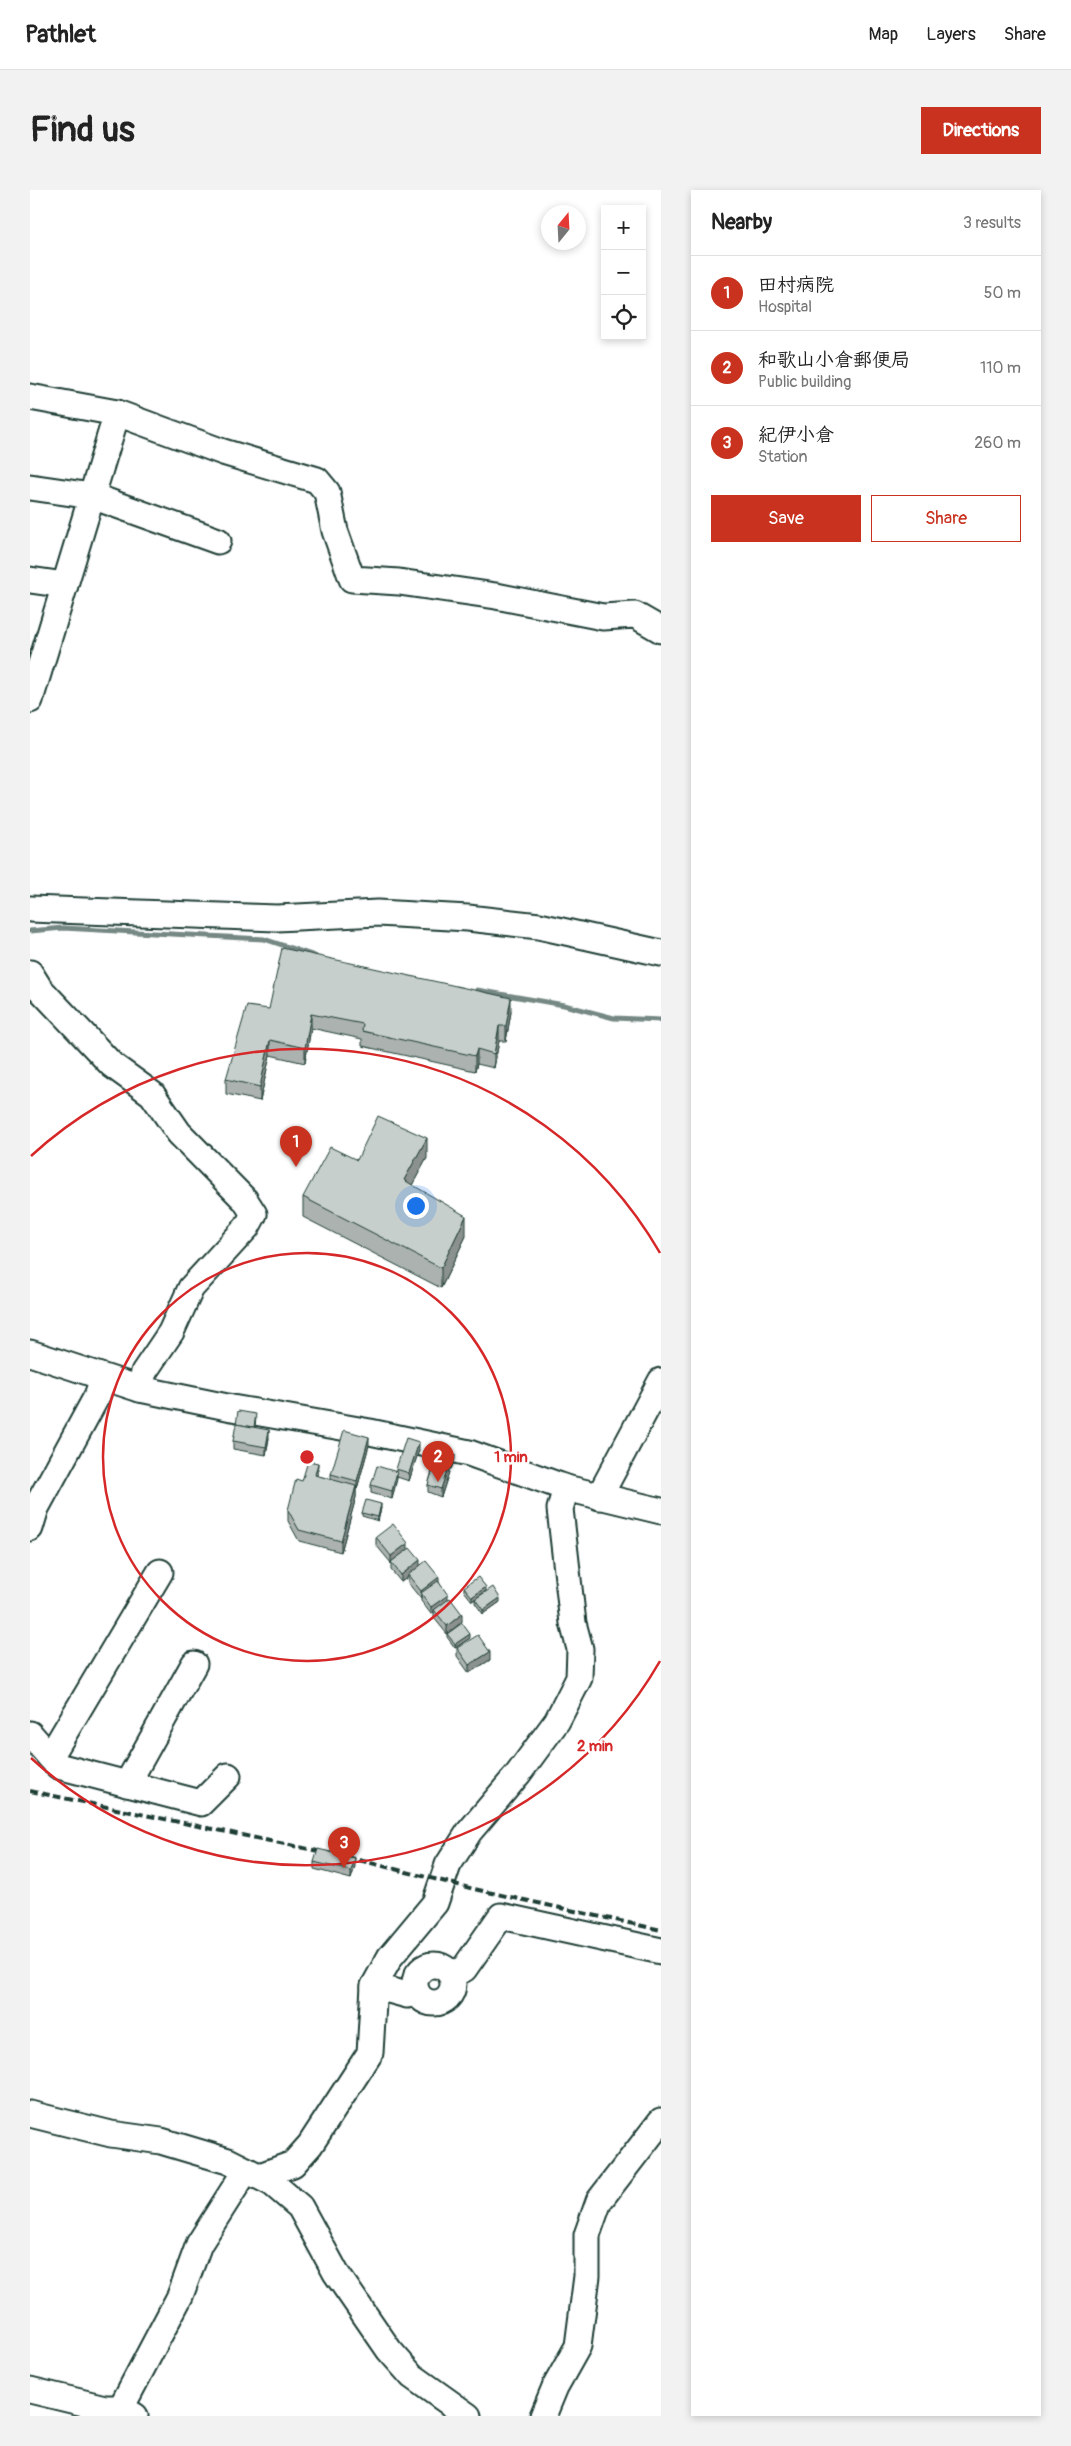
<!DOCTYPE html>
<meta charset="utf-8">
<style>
body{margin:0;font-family:Pangolin,"Klee One",sans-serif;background:#f2f2f2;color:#222}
.controls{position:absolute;right:15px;top:15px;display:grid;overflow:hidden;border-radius:0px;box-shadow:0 2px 8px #0003}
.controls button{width:45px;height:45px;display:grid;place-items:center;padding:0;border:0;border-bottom:1px solid #e0e0e0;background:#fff;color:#222;font:25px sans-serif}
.compass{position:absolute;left:511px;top:15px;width:45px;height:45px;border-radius:50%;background:#fff;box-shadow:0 2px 8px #0003;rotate:18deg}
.you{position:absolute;left:385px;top:1015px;width:18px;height:18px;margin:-12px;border:4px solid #fff;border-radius:50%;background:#1a73e8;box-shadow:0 0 0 8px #1a73e833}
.badge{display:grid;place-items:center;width:32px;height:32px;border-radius:50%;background:#c8321e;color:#fff;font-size:16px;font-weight:700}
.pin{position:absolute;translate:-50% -41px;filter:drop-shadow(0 1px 2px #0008)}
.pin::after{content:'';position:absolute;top:26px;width:18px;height:15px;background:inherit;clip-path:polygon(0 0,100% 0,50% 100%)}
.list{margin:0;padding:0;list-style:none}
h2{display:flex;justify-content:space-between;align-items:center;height:65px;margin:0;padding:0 20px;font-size:21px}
h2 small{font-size:16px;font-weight:400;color:#767676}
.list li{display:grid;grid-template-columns:32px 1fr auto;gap:15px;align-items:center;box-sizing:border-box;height:75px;padding:0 20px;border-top:1px solid #e0e0e0}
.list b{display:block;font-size:19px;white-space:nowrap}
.list p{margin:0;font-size:16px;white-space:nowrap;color:#767676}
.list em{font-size:16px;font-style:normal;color:#767676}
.actions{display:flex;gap:10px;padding:15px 20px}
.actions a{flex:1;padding:11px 0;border:1px solid #c8321e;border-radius:0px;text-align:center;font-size:18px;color:#c8321e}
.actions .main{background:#c8321e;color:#fff}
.icon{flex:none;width:28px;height:28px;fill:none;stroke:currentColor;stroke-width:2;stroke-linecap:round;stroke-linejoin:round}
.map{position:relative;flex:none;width:631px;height:2226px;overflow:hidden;border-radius:0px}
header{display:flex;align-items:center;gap:30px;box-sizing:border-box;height:70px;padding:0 25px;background:#fff;border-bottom:1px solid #e0e0e0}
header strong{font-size:24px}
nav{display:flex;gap:28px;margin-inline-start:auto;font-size:18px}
.intro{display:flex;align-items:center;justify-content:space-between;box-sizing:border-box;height:120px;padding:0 30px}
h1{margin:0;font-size:35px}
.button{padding:12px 22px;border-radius:0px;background:#c8321e;color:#fff;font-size:18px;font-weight:700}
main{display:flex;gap:30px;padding:0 30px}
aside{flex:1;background:#fff;border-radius:0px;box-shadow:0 2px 8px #0003}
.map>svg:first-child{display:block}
</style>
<header>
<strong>Pathlet</strong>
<nav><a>Map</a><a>Layers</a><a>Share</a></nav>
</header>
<div class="intro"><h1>Find us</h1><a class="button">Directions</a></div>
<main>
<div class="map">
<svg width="631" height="2226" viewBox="0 0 631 2226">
<rect width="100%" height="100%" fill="#fff"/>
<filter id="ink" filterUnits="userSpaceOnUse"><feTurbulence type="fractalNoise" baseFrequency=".02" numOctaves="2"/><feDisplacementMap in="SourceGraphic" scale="10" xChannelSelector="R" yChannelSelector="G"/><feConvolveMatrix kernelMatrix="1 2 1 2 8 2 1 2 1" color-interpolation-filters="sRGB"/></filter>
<g filter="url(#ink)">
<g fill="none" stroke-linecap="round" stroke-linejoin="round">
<g stroke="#758883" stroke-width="5">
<polyline points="0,741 33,738 234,749 285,766"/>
<polyline points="447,800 534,815 584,828 631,830"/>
</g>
<defs>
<g id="minor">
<polyline points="0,207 87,223 193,262 287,290 297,302 305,341 322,389 369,392 466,406 573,427 605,425 631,440"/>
<polyline points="0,297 62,306 188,351"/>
<polyline points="0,390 35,395"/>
<polyline points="0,510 87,223"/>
<polyline points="0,719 247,728 348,723 438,728 509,736 631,763"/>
<polyline points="0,783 10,799 82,875 122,904 149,943 215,1010 224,1024 217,1037 161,1098 141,1142 114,1182 110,1199"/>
<polyline points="0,1163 110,1199 202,1218 340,1242 439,1263 536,1298 631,1321"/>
<polyline points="569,1307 631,1191"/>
<polyline points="0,1338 6,1318 67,1206 73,1189"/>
<polyline points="0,1544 28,1576 171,1613 198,1586"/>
<polyline points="20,1567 130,1382"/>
<polyline points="97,1594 164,1474"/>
<circle cx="404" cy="1794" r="19"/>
<polyline points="421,1784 434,1779 471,1726 631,1761"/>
<polyline points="344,1796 377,1805 385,1798"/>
<polyline points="0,1924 81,1944 131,1951 198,1971 242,1993 270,2017 306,2083 359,2160 382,2186 438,2226"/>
<polyline points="230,1986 263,1974 280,1955 340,1863 344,1796 360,1767 405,1713 418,1675 439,1642 488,1584 527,1531 549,1488 550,1459 543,1433 530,1319 536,1298"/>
<polyline points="0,2200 75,2218 91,2218 105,2226"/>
<polyline points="91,2218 150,2106 169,2054 216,1980"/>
<polyline points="513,2226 525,2197 548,2156 557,2086 557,2045 569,2011 631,1931"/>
</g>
</defs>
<use href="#minor" stroke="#1f3d34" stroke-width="29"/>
<use href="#minor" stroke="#fff" stroke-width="25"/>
<polyline stroke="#1f3d34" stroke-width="4" stroke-dasharray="8 4" stroke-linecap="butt" points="0,1601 317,1667 444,1699 631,1740"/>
</g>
<g fill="#abb2af" stroke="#1f3d34">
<polygon points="239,819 481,822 476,851 469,851 464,878 447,874 445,881 332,856 332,849 281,838 275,873 240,865 230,911 196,904 196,889"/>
<polygon points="397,968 382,995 436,1046 411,1098 273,1027 273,1007 327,970"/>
<polygon points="226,1228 225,1237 239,1248 236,1265 203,1259 203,1251"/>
<polygon points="339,1255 327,1299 326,1299 326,1307 311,1362 269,1351 258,1331 258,1320 272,1291 288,1284 287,1286 301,1289 301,1284"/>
<polygon points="389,1260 379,1291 367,1287 362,1309 341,1303 341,1295 366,1281 366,1279"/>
<polygon points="403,1269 425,1269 421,1279 419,1279 419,1282 411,1307 398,1302 398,1295 404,1274 403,1273"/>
<polygon points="351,1318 348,1331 332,1326 332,1323"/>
<polygon points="346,1347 378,1359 390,1376 409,1392 418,1410 432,1432 417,1444 404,1428 404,1422 401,1424 391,1411 391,1409 378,1393 378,1387 371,1392 361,1380 361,1373 346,1355"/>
<polygon points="434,1397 456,1401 447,1408 470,1412 453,1424 445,1413 445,1409 442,1411 434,1401"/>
<polygon points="417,1444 440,1448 425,1458 417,1447"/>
<polygon points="427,1458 460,1470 439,1483 427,1466"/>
<polygon points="284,1672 325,1676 321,1689 284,1679"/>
</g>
<g fill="#8b918f" stroke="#1f3d34">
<polygon points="481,808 481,822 476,851 476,836"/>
<polygon points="281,824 281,838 275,873 275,858"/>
<polygon points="469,836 469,851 464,878 464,864"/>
<polygon points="240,850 240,865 230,911 230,897"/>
<polygon points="447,859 447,874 445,881 445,866"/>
<polygon points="397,948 397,968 374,1010 374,990"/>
<polygon points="436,1026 436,1046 411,1098 411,1078"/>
<polygon points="239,1240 239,1248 236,1265 236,1257"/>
<polygon points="339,1247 339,1255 327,1299 327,1291"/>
<polygon points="389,1252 389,1260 379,1291 379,1283"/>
<polygon points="425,1265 425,1269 421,1279 421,1275"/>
<polygon points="288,1273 288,1284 285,1296 285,1285"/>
<polygon points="419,1274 419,1282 411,1307 411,1299"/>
<polygon points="367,1282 367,1289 362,1309 362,1301"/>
<polygon points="326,1296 326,1307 311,1362 311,1351"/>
<polygon points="351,1314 351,1318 348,1331 348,1327"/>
<polygon points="378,1353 378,1360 361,1372 361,1374 361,1366"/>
<polygon points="390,1370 390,1378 378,1385 378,1387 371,1392 371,1385"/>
<polygon points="409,1387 409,1395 391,1403 391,1409 391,1401"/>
<polygon points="456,1397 456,1401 442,1411 442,1407"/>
<polygon points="418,1405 418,1412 404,1420 404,1422 401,1424 401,1417"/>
<polygon points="470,1408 470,1412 453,1424 453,1420"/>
<polygon points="432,1424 432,1432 417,1444 417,1436"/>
<polygon points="440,1444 440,1448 425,1458 425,1454"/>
<polygon points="460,1462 460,1470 439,1483 439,1475"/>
<polygon points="325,1668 325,1676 321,1689 321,1681"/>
</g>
<g fill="#c7cfcc" stroke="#1f3d34">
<polygon points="252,758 481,808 476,836 469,836 464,864 447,859 445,866 332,841 333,834 281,824 275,858 240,850 230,897 196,889 217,816 239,819"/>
<polygon points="348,926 397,948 374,990 436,1026 411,1078 273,1007 300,957 327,970"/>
<polygon points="208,1221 226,1224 224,1237 206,1234 206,1235"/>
<polygon points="206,1234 239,1240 236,1257 203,1251"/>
<polygon points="314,1240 339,1247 327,1291 301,1284"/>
<polygon points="376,1248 389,1252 379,1283 366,1279"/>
<polygon points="407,1258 425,1265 421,1275 419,1275 419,1274 403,1269"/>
<polygon points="406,1270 419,1274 411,1299 398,1295"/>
<polygon points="278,1271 288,1273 285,1285 326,1296 311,1351 269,1340 258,1320 266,1289 272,1291"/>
<polygon points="347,1276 367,1282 362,1301 341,1295"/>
<polygon points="336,1310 351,1314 348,1327 332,1323"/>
<polygon points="363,1334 378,1353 361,1366 346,1347"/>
<polygon points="380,1358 390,1370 371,1385 361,1372"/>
<polygon points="396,1371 409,1387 391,1401 378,1385"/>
<polygon points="448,1387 456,1397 442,1407 434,1397"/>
<polygon points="408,1391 418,1405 401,1417 391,1403"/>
<polygon points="463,1397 470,1408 453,1420 445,1409"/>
<polygon points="420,1408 432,1424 417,1436 404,1420"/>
<polygon points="432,1433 440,1444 425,1454 417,1444"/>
<polygon points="448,1445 460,1462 439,1475 427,1458"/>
<polygon points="288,1659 325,1668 321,1681 284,1672"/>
</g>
</g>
<g fill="none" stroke="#d62828" stroke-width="2.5">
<circle cx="277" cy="1267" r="204"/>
<path d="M630 1471A408 408 0 0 1 1 1568M1 966A408 408 0 0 1 630 1063"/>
</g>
<circle cx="277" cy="1267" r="8" fill="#d62828" stroke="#fff" stroke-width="2.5"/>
<g font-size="15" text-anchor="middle" font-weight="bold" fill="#d62828" stroke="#fff" stroke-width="5" stroke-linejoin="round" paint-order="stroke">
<text x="481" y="1272">1 min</text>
<text x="565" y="1561">2 min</text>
</g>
</svg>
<div class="controls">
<button>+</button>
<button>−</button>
<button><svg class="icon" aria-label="locate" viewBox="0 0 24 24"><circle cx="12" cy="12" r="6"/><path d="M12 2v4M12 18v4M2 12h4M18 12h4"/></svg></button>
</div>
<svg class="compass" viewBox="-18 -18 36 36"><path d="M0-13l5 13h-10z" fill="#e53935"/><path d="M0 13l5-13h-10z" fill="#767676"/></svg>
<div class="you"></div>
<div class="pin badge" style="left:266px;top:977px">1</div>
<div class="pin badge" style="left:408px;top:1292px">2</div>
<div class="pin badge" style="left:314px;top:1678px">3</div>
</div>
<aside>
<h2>Nearby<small>3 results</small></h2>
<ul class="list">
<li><span class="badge">1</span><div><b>田村病院</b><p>Hospital</p></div><em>50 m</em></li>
<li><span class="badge">2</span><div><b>和歌山小倉郵便局</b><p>Public building</p></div><em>110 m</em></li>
<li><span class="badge">3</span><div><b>紀伊小倉</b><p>Station</p></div><em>260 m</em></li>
</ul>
<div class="actions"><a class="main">Save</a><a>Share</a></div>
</aside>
</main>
